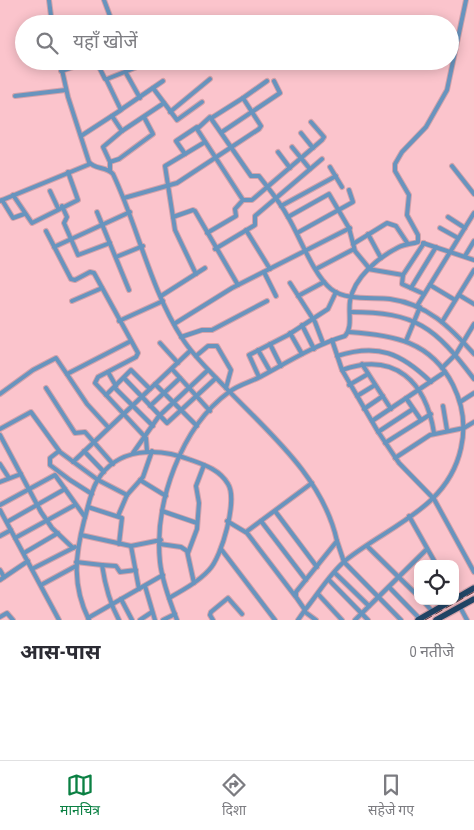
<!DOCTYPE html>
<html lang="hi">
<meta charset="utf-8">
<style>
body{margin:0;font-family:"PT Sans Narrow","Noto Sans Devanagari",sans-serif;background:#f7f7f7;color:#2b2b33}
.controls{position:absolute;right:15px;bottom:15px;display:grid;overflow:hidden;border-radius:10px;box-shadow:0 2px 12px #0003}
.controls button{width:45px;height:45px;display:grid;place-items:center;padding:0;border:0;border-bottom:1px solid #e1e1e2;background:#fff;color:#2b2b33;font:25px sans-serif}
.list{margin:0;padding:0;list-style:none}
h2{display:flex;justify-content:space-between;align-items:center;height:65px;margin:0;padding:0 20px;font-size:21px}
h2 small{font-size:16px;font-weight:400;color:#7c7c81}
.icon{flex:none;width:28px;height:28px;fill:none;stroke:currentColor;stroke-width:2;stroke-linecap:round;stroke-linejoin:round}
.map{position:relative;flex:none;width:474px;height:620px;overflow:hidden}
.search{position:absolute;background:#fff;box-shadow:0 2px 12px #0003;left:15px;right:15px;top:15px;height:55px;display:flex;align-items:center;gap:12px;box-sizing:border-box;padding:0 18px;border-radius:28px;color:#7c7c81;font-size:19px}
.sheet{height:140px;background:#fff}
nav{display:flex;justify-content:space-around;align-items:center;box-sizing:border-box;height:70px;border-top:1px solid #e1e1e2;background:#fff;font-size:14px;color:#7c7c81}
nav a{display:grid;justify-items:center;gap:2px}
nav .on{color:#0b8043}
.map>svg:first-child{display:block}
</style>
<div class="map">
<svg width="474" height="620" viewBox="0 0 474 620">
<rect width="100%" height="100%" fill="#fbc4cc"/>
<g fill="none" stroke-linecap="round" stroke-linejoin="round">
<defs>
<g id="minor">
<polyline points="49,0 52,24"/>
<polyline points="104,0 113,24"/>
<path d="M60,61l8,36 21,65c6,8 17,4 24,12 25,53 37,114 69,164 12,19 28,33 43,49 43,45 98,90 112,154l-41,51v5l9,13 -7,10"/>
<polyline points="96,61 105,79 107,79 152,61"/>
<polyline points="61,71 93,61"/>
<polyline points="126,73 140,98"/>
<polyline points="153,88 177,120 202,102"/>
<polyline points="15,96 66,90"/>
<polyline points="122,109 163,81"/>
<polyline points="170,112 210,79"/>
<polyline points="213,117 243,98"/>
<polyline points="122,131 164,103"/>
<polyline points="222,132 280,93 274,81"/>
<polyline points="301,133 313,148"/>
<polyline points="81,136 121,110 106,79"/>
<polyline points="292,147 310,169"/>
<polyline points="278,152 290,168"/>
<polyline points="185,154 176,141 197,127"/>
<polyline points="110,162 119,159 153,134 144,117"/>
<polyline points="452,166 474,194"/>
<polyline points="330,167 342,187"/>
<polyline points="110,170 110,162 103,147 122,131 112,116"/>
<polyline points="50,191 58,208"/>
<polyline points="13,195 32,223 78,200 68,172"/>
<polyline points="124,198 177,183 259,129 261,126 243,98 267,81"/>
<polyline points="2,200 13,218 24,214"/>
<polyline points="243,200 252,200 322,140 324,137 311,122"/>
<polyline points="0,201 90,164"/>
<polyline points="62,206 67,217 64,223 78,255 110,243"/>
<polyline points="281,206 336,176"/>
<polyline points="97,212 129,290"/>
<polyline points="173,217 193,210 195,211 238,285"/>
<polyline points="288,217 329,194 349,228 355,251 369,268"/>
<polyline points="448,217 465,228"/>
<polyline points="440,228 458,238"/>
<polyline points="246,230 270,269"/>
<polyline points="46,231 71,279 75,280 90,272 94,273 138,353 136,357 98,377 95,383 146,438 147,451"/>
<path d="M207,233l29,-17 -1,-7 8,-9 -46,-71 13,-12 41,59h8c10,13 21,26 29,41 12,20 25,57 43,72 15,12 41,8 59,10 37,5 60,28 84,55"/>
<polyline points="297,233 353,202 349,190"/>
<polyline points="368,234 381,258"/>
<polyline points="423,243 474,260"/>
<polyline points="353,244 387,223 396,226 408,244"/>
<polyline points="54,247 130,212"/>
<polyline points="215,249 255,225 255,216 322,159"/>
<polyline points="465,256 474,241"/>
<polyline points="116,257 143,246"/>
<polyline points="316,269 354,249"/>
<polyline points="368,269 403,275 424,243"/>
<polyline points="264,272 276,296"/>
<polyline points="196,274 175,230 165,166 205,142"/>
<polyline points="403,275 402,284 424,294"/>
<polyline points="290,283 315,322 323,343"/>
<polyline points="430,285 455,300"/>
<polyline points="411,288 436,247"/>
<polyline points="459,295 474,304"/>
<polyline points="161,296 205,268"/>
<polyline points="298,296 324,282"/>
<polyline points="72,301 102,288"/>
<polyline points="417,306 474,213"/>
<path d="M350,312c66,0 85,15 124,67"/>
<polyline points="119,321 163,301"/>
<polyline points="442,322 474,270"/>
<polyline points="174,324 232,288 350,228"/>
<polyline points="302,325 314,349"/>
<polyline points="290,333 302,354"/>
<polyline points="181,337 202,330 212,330 267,301"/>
<polyline points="332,340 342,370 377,430 399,463 434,499 474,572"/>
<polyline points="406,341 420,307"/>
<polyline points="160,343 178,363"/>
<polyline points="270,344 281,366"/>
<polyline points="258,350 270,371"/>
<polyline points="196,356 208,346 217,346 231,370 226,388"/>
<path d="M337,356c41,-13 64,-3 94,26"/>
<polyline points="362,364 391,409"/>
<polyline points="442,368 456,354 474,324"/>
<polyline points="172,369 210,411"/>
<path d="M342,370c53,-19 84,12 92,63"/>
<polyline points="108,372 116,386"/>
<polyline points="67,374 131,341"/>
<polyline points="259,377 249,355 288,335 328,309 336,292"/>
<polyline points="124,378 167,423 216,378"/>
<polyline points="155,384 197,426"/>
<polyline points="349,385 368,374"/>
<polyline points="46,388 75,433 85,432 113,464"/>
<polyline points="115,388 153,426"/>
<polyline points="0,394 33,370 56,358 87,404 108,427"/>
<polyline points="106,395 131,370 150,389"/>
<polyline points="357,396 375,385"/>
<polyline points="406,398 421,420"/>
<polyline points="460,402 474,393"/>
<polyline points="150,406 180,378"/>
<polyline points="443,406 447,430"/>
<polyline points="364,409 383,396"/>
<polyline points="372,421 445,372"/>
<polyline points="0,429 31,412 60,452 98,480 127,495"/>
<polyline points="378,432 413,409"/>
<polyline points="0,435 41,512 52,528 73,548"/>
<polyline points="385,443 431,414"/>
<polyline points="59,451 50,458 50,465 70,480 92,494"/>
<polyline points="84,451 104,472"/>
<polyline points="133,453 159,416 208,370"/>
<polyline points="395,458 430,435 464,428 474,422"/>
<polyline points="73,462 190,351"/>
<polyline points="0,464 9,478"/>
<polyline points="140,480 166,496"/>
<polyline points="0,482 21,474"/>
<polyline points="0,505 55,475 85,517"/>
<polyline points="88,507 122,518 119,544"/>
<polyline points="0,510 59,620"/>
<polyline points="162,511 197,523"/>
<polyline points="275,511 317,567"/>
<polyline points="118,516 127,495 143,477 152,451"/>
<polyline points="409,516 436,564"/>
<polyline points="227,521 247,533 295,596"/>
<polyline points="261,521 306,580"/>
<polyline points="7,522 65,489"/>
<polyline points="246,532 312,483"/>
<polyline points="81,535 131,546 161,540"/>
<polyline points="0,536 11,530"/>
<polyline points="15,538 75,505"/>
<polyline points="337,541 344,562 401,620"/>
<polyline points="160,544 181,547 187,551 194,583"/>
<polyline points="131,546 139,589"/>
<polyline points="367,546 418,596"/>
<polyline points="221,549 275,620"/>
<polyline points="24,553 58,533"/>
<polyline points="188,553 197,529 199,503 196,486 204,465"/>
<path d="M76,562l26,3c3,20 7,37 17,55"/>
<polyline points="102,565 116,566 120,572 136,570"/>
<polyline points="32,569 75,547"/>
<polyline points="0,570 4,577"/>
<polyline points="335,573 369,606"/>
<polyline points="0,580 28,561"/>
<polyline points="329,580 368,620"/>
<polyline points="41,585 76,566"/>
<polyline points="145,586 155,620"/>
<polyline points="389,587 420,619"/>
<polyline points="318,594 342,620"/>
<polyline points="121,599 132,620"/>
<polyline points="423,601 433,612"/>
<polyline points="460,607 467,620"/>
<path d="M305,610c13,-16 25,-37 41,-50 44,-35 102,-52 115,-112 5,-22 2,-43 -8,-63 -22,-44 -60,-50 -104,-53"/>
<polyline points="305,612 316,620"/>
<polyline points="0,617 7,613 13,620"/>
<polyline points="88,618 163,575"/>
<path d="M89,620c-17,-34 -14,-64 -5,-99 4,-13 6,-28 13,-40 20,-34 61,-34 94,-21 14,5 29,10 37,24 10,15 -6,73 -19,86 -11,12 -26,20 -40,28"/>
<polyline points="140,620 152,612"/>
<polyline points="163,620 175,614"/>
<path d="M177,620c-7,-18 -15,-39 -17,-58 -6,-59 21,-135 69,-170 9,-7 21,-10 31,-15 28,-15 55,-32 85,-41 8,-9 3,-23 5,-35 4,-24 29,-44 49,-54 6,-3 13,-3 19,-5v-7l-11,-20 2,-20 -14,-24v-7l7,-12 24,-25 21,-37 19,-90"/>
<polyline points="213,620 210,615 211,612 228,598 242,614"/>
<polyline points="355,620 427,549"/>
</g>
<g id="highway">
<polyline points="455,599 474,588"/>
<polyline points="418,620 451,601"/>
<polyline points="436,620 474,599"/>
</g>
</defs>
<use href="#minor" stroke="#d3a2aa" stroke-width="6"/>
<use href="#highway" stroke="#d3a2aa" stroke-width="8"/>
<use href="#minor" stroke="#6894be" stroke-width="4"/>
<use href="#highway" stroke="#214566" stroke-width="5.5"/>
<polyline stroke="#5f4046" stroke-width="1" stroke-dasharray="8 4" stroke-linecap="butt" points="425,620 474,592"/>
</g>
</svg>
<div class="controls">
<button><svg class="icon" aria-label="locate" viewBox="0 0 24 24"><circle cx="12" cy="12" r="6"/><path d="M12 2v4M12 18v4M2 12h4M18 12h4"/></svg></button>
</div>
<div class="search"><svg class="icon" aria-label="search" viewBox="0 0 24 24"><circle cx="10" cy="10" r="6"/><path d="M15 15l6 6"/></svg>यहाँ खोजें</div>
</div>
<section class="sheet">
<h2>आस-पास<small>0 नतीजे</small></h2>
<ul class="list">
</ul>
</section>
<nav>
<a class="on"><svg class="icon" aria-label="map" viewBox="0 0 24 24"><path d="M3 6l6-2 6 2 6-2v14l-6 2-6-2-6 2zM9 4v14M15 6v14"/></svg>मानचित्र</a>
<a><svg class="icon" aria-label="directions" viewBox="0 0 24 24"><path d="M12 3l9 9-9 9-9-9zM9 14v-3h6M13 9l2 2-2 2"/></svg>दिशा</a>
<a><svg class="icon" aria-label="saved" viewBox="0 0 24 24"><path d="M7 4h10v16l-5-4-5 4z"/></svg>सहेजे गए</a>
</nav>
